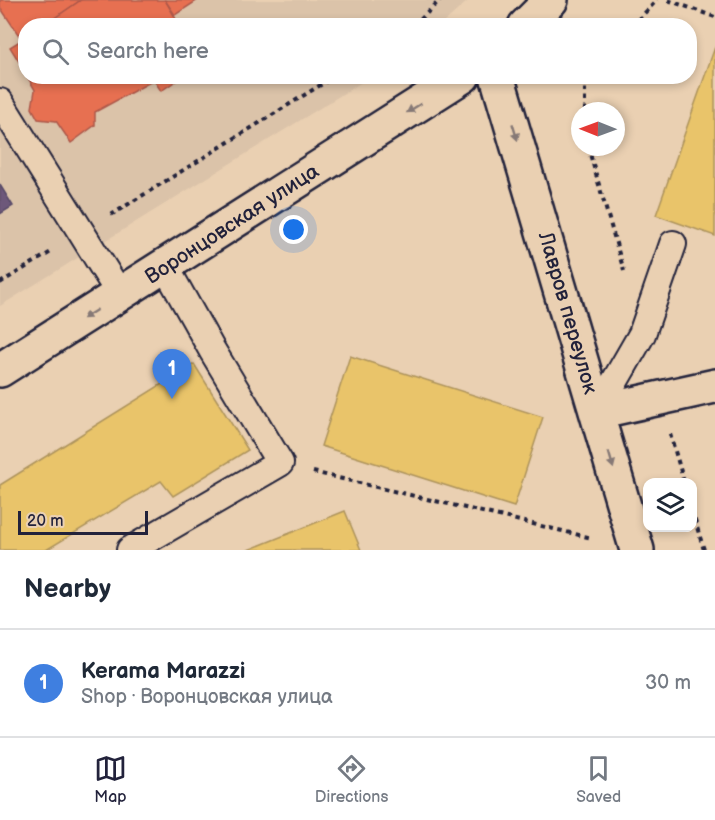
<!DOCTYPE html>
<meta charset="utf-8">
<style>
body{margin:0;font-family:"Balsamiq Sans",sans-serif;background:#f6f6f7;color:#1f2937}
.controls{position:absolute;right:18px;bottom:18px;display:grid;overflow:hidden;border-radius:12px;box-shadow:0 3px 9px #0003}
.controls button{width:54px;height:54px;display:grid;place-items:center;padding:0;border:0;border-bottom:2px solid #e0e1e3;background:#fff;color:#1f2937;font:30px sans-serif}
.compass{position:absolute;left:571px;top:102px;width:54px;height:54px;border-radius:50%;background:#fff;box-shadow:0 3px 9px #0003;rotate:271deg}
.scale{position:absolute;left:18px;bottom:15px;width:130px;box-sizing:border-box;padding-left:6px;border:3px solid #22223b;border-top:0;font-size:16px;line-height:21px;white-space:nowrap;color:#22223b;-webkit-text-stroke:4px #ead0b2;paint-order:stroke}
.you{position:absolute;left:294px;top:230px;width:21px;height:21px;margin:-15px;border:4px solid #fff;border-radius:50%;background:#1a73e8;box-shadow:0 0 0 9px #1a73e833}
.badge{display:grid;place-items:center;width:39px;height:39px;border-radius:50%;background:#22223b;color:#fff;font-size:20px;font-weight:700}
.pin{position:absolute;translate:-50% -50px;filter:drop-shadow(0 2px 3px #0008)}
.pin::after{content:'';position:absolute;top:32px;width:21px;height:18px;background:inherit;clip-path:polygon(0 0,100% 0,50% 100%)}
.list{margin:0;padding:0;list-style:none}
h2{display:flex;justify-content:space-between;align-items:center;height:78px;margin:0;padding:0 24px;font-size:26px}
h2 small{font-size:20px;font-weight:400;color:#747a83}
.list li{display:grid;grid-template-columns:39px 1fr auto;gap:18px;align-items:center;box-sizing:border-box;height:108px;padding:0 24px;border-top:2px solid #e0e1e3}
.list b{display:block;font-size:22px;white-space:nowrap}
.list p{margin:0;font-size:20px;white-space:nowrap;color:#747a83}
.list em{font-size:20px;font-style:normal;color:#747a83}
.icon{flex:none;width:33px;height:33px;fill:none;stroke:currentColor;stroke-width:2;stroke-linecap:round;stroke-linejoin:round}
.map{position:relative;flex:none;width:715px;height:550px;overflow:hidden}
.search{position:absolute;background:#fff;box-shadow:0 3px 9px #0003;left:18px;right:18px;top:18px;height:66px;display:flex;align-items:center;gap:15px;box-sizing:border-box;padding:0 21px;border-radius:24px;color:#747a83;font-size:22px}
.sheet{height:186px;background:#fff}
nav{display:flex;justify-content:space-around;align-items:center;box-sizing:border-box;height:84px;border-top:2px solid #e0e1e3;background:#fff;font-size:16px;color:#747a83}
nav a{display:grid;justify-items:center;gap:3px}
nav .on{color:#22223b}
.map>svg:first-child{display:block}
</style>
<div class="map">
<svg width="715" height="550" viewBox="0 0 715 550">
<rect width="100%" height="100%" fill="#ead0b2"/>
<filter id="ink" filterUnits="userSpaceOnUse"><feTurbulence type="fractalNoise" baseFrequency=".0167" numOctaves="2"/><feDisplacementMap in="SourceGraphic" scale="12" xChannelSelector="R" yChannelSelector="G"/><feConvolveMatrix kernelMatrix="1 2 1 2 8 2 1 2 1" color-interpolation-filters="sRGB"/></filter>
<g filter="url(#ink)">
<polygon fill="#dbc3a9" points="0,0 469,0 441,25 26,26 26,76 370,77 0,306"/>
<g fill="#e9c46a" stroke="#ad935c" stroke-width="1.5">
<polygon points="715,47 715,236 656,215"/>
<polygon points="350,356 543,417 514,507 321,446"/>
<polygon points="194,364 248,450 173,496 161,481 46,550 0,550 0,485"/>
<polygon points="345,511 361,550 248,550"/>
</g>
<g fill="#e76f51" stroke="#ac584a" stroke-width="1.5">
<polygon points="0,0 81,0 43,26 26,26 26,37 22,40 0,7"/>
<polygon points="81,0 165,0 180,26 43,26"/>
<polygon points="165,0 198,0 175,15"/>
<polygon points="26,37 26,73 10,47"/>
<polygon points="27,76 183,76 161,91 154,80 95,112 95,125 71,143 56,121 38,119 32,108 35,90"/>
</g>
<polygon fill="#6d597a" stroke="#564867" stroke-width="1.5" points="0,185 13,206 0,214"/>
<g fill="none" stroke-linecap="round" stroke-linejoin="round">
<defs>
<g id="lane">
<polyline points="0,102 121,296"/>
<polyline points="597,412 642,334 673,244"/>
<polyline points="130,550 280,463 212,350 165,266"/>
</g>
<g id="street">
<polyline points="497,76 637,550"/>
<polyline points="597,412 715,386"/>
</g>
<g id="secondary">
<polyline points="525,26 551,0"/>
<polyline points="0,370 463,76"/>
</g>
</defs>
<use href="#lane" stroke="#22223b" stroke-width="30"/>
<use href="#street" stroke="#22223b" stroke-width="38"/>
<use href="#secondary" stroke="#22223b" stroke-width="38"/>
<g stroke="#22223b" stroke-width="4" stroke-dasharray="4.5 4.5" stroke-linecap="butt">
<polyline points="668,0 715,17"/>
<polyline points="414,26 440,0"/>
<polyline points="632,26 657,0"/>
<polyline points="585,111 585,87 592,76"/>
<polyline points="588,147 624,271"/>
<polyline points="111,215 335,76"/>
<polyline points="0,283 51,252"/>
<polyline points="670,434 684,482"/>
<polyline points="313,472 592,538"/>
<polyline points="692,511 704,550"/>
</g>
<use href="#lane" stroke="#ead0b2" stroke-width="26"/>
<use href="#street" stroke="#ead0b2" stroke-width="33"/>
<use href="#secondary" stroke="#ead0b2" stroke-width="33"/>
</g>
<defs><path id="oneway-solid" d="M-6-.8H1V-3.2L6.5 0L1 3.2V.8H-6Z" transform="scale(1.5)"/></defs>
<g fill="#867976">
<use href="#oneway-solid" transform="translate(414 108) rotate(148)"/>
<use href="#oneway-solid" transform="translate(515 132) rotate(73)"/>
<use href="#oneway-solid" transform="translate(90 314) rotate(148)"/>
<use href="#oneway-solid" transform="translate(611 460) rotate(74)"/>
</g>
</g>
<g text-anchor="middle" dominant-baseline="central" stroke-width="6" stroke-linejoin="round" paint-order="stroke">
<g font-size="21" fill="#22223b" stroke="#ead0b2">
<text transform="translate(232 224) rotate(-33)">Воронцовская улица</text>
<text transform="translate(568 313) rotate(74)">Лавров переулок</text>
</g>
</g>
</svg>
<div class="controls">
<button><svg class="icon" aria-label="layers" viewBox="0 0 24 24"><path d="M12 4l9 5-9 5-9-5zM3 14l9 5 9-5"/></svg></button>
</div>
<svg class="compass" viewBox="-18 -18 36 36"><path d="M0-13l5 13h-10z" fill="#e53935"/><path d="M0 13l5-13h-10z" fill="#747a83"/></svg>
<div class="scale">20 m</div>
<div class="you"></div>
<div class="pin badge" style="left:172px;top:399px;background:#3f7fe0">1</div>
<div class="search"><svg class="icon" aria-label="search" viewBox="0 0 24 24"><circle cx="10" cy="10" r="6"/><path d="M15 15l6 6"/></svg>Search here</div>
</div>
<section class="sheet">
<h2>Nearby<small></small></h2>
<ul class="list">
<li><span class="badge" style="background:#3f7fe0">1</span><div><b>Kerama Marazzi</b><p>Shop · Воронцовская улица</p></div><em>30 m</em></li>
</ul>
</section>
<nav>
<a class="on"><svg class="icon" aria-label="map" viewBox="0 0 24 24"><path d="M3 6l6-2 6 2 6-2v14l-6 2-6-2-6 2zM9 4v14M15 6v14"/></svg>Map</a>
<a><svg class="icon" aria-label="directions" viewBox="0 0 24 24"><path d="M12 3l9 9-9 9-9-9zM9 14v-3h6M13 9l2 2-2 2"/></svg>Directions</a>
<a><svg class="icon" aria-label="saved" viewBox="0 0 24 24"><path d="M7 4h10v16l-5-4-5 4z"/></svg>Saved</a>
</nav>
